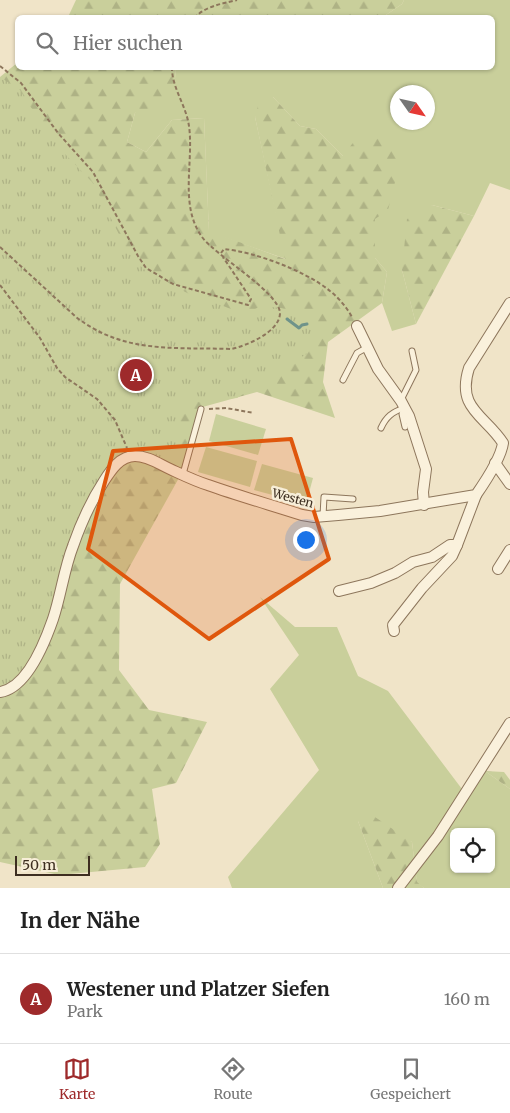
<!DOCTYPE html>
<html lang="de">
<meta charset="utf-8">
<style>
body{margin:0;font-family:Merriweather,serif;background:#f2f2f2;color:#222}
.controls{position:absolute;right:15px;bottom:15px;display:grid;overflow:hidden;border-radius:8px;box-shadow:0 1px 4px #0004}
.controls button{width:45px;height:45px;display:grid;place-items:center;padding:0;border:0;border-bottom:1px solid #e0e0e0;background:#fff;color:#222;font:25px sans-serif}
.compass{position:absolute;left:390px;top:85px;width:45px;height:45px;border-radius:50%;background:#fff;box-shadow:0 1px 4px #0004;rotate:124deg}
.scale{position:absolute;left:15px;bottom:12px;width:75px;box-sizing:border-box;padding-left:5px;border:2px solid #3d2e20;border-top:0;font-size:14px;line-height:18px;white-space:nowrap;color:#3d2e20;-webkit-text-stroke:4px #f7eed8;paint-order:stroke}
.you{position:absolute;left:305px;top:539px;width:18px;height:18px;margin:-12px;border:4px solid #fff;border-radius:50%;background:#1a73e8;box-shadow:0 0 0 8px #1a73e833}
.badge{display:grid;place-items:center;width:32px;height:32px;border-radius:50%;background:#9e2a2b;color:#fff;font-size:16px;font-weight:700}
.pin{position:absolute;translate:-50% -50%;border:2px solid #fff;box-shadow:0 1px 5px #0006}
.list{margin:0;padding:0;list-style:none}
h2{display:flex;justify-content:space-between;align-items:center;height:65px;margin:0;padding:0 20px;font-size:21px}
h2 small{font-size:16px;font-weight:400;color:#767676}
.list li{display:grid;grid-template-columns:32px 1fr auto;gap:15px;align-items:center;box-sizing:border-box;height:90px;padding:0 20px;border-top:1px solid #e0e0e0}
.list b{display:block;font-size:19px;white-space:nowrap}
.list p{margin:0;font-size:16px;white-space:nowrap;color:#767676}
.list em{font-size:16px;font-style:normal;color:#767676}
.icon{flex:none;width:28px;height:28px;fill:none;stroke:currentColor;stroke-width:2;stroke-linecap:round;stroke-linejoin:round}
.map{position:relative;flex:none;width:510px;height:888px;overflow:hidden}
.search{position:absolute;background:#fff;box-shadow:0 1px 4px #0004;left:15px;right:15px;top:15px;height:55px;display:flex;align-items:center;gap:12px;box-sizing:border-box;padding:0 18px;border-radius:8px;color:#767676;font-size:19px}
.sheet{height:155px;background:#fff}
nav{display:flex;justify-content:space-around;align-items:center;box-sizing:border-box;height:70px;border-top:1px solid #e0e0e0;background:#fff;font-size:14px;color:#767676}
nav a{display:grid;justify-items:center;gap:2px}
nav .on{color:#9e2a2b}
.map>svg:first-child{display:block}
</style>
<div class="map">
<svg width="510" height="888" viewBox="0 0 510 888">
<defs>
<pattern id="forest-firs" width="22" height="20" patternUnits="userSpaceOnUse" patternTransform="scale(1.25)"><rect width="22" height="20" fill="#c9cf9b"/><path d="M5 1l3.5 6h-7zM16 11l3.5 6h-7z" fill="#aeb285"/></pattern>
<pattern id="park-tufts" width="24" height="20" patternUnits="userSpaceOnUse" patternTransform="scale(1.25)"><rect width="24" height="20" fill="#c9cf9b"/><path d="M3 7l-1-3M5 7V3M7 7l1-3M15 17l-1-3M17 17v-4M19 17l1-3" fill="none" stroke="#aeb285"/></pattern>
</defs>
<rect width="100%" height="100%" fill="#f0e4c8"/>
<g fill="#c9cf9b" fill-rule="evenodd">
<path d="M404,0h106v190l-20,-7 -16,33 -42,-11 -30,65 14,54 -24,7 -10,-28 5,-31 -12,-14v-39l-32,-63 -27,-27 -16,-3 -27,-29 -18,20 31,142 -77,-27 -5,-114 -32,2 -26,32 -19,-10 8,-29 40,-35 1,-10h316v-50l-109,-1 19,-13zM398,92h30v30h-30z"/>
<polygon points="216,414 266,429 258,455 209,441"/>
<polygon points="206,447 257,461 250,487 198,472"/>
<polygon points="262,464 313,478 306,504 254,490"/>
<path d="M260,597l35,30h42l21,49 30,15 80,106 17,-26 25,18v99h-86l-7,-5 -5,-41 -54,-21 25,67h-151l-4,-11 91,-107 -49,-81 29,-34zM454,832h37v37h-37z"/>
</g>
<g fill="url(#forest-firs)">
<polygon points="76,0 404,0 402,4 383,17 68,17"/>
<polygon points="17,63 18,68 176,68 175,78 165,103 135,113 127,142 146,152 172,120 204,118 209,231 285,259 255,117 260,97 273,97 300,126 316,129 343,156 358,136 383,134 403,151 388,210 375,219 375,258 387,272 382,303 328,342 323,382 335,418 257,392 199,408 180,476 120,584 119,670 149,710 207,722 176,783 152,789 160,844 145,867 59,875 0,862 0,77"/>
<polygon points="432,205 474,216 416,324 402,270 407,219"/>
<polygon points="485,771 504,772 510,780 510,789"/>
<polygon points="369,813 412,842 417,882 424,888 383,888 358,821"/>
</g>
<path fill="url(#park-tufts)" d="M0,77l20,13 9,15 20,24 17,26 27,28 34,67 8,11 10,9 44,24 27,9 22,9 13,-1 10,-5 20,2 14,4 11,7 9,13 -7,21 -71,45 -60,6 4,70 -50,-19 -10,-1c-19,20 -27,45 -36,70 -19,54 -36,124 -79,164h-6z"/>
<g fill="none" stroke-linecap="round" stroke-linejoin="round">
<polyline stroke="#6f938a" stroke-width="3" points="287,319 299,328 302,325 307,324"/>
<defs>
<g id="lane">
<polyline points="343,380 357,353 366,348"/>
<polyline points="401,400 416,370 412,351"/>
<polyline points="404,408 402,414 405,427"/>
<path d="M381,428c5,-11 11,-16 23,-20"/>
<polyline points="183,474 201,409"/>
<polyline points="323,516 324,497 353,499"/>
</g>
<g id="street">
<polyline points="357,326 378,369 401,401 409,416 426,469 423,492 424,505"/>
<polyline points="495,463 510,484"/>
<polyline points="498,569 510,550"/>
<polyline points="339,591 371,583 395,573 413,562 432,557 450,545 457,545 476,495"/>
<polyline points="394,631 393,625 422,588 452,556 457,545"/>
<path d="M0,692c27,-4 45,-50 53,-73 8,-24 11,-50 20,-73 8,-23 18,-45 31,-65 7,-11 16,-25 31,-25 13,0 24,8 35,13 13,6 25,12 38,16 31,11 63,20 94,30l12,2 24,-2 42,-4 96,-16c9,-13 25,-37 27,-52 -18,-28 -47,-34 -34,-75l41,-65"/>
<polyline points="398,888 438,836 510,723"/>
</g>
</defs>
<use href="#lane" stroke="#8d765c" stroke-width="7"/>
<use href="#street" stroke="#8d765c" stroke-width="12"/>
<g stroke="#8d765c" stroke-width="2" stroke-dasharray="4 2.5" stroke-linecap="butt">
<path d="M194,18c12,-12 27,-14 43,-18"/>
<polyline points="0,66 21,83 58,133 93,172 138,256 146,268 173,284 248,305 251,299 223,257"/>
<path d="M0,247l76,70c48,37 98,30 155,32 15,-3 49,-17 49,-36 -1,-21 -64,-57 -78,-76 -23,-32 -8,-75 -13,-111 -3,-21 -17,-38 -17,-58"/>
<path d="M221,253l3,-4c31,3 82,22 106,42 9,7 17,17 22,26"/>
<polyline points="0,285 40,338 57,368 65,377 97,399 115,420 127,448"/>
<polyline points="209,409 226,408 254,413"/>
</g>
<use href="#lane" stroke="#faf1dc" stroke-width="5"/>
<use href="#street" stroke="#faf1dc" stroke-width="10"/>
</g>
<path fill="#df570d" fill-opacity="0.2" stroke="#df570d" stroke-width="4" stroke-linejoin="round" d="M291,439l38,120 -120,80 -121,-90 25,-98z"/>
<g text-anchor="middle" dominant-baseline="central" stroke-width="5" stroke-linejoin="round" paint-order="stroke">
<g font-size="12" fill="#3d2e20" stroke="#f7eed8">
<text transform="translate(293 498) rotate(15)">Westen</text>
</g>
</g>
</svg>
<div class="controls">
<button><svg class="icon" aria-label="locate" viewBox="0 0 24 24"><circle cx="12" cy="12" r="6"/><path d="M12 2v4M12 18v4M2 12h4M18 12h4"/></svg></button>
</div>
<svg class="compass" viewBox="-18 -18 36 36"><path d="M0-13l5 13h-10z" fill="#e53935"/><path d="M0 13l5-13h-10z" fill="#767676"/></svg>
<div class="scale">50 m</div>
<div class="you"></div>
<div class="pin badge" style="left:136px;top:375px">A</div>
<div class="search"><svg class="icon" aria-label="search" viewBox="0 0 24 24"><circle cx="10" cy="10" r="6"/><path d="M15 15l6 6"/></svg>Hier suchen</div>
</div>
<section class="sheet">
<h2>In der Nähe<small></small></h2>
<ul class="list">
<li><span class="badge">A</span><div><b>Westener und Platzer Siefen</b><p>Park</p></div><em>160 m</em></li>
</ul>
</section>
<nav>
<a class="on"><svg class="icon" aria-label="map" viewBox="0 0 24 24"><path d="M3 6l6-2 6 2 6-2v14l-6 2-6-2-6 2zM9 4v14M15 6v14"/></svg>Karte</a>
<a><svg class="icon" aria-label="directions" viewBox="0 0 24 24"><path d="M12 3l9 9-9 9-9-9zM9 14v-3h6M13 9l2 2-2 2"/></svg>Route</a>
<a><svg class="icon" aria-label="saved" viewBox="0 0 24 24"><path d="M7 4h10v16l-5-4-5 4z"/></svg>Gespeichert</a>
</nav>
